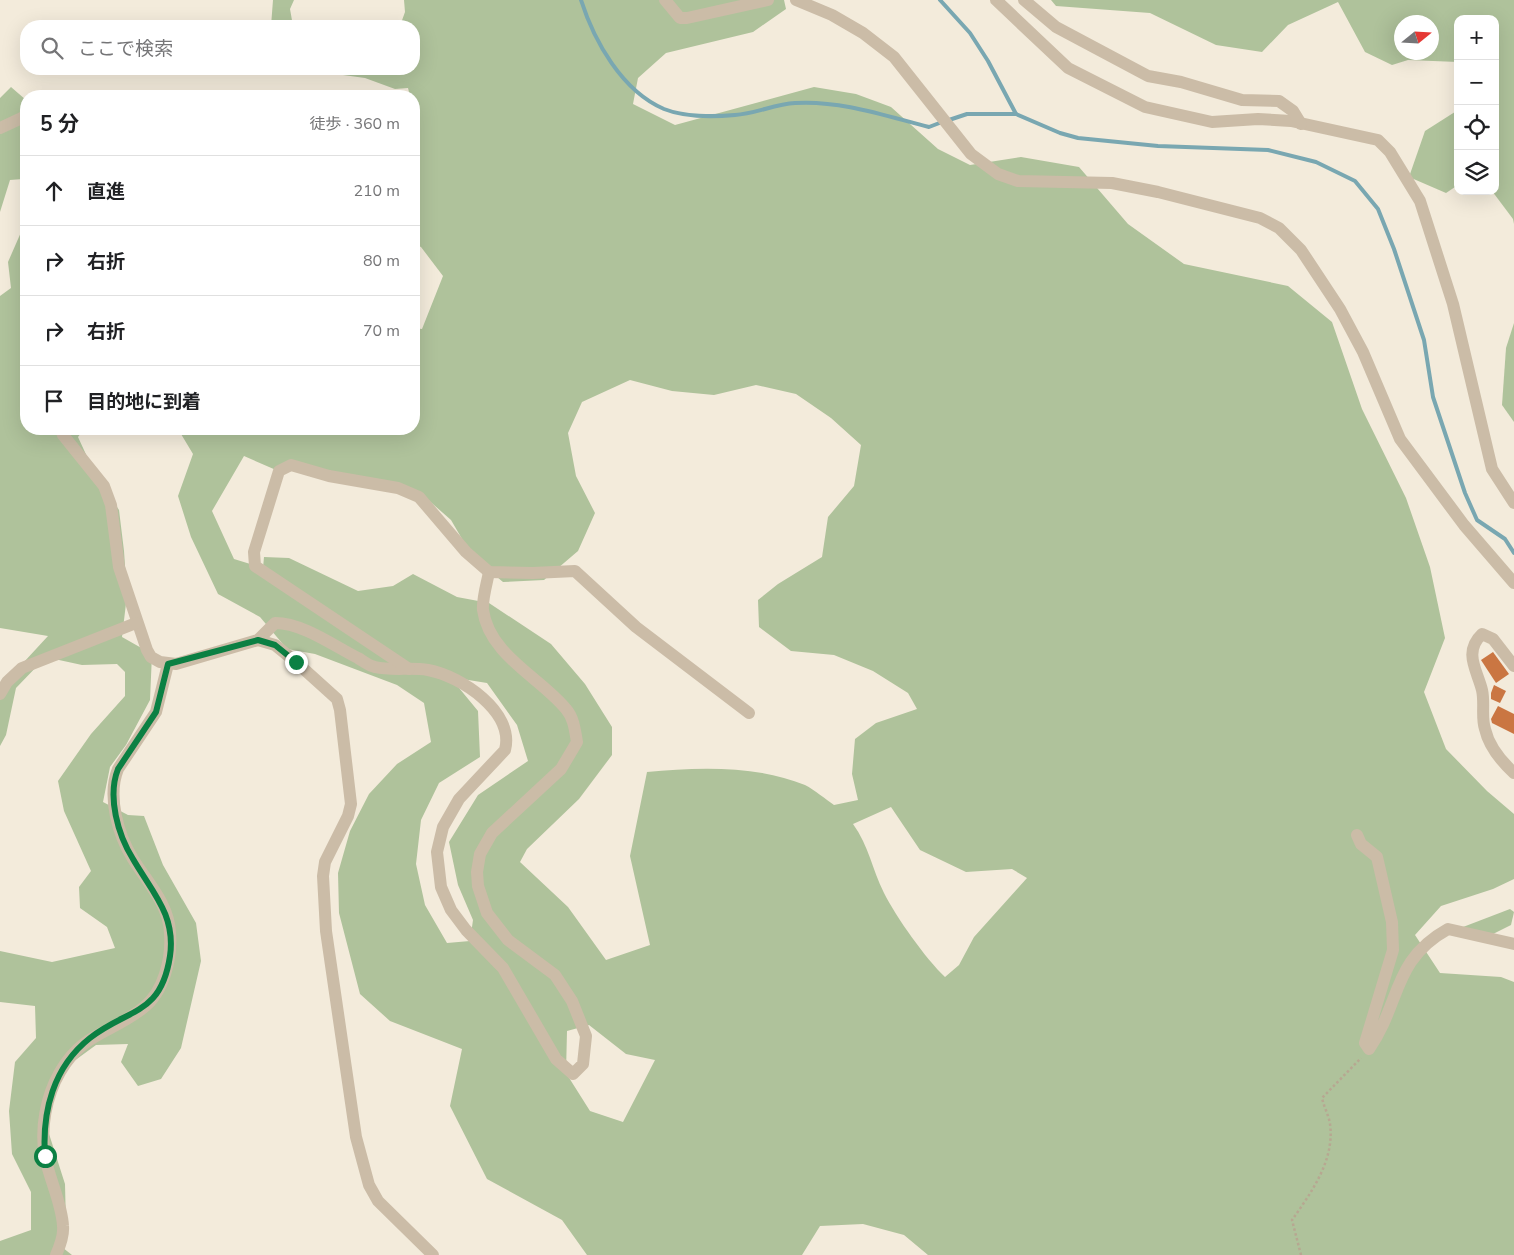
<!DOCTYPE html>
<html lang="ja">
<meta charset="utf-8">
<style>
body{margin:0;font-family:"Nunito Sans","Noto Sans JP",sans-serif;background:#f6f6f6;color:#202124}
.controls{position:absolute;right:15px;top:15px;display:grid;overflow:hidden;border-radius:10px;box-shadow:0 5px 20px #0002}
.controls button{width:45px;height:45px;display:grid;place-items:center;padding:0;border:0;border-bottom:1px solid #e0e0e0;background:#fff;color:#202124;font:25px sans-serif}
.compass{position:absolute;left:1394px;top:15px;width:45px;height:45px;border-radius:50%;background:#fff;box-shadow:0 5px 20px #0002;rotate:72deg}
.stop{position:absolute;width:15px;height:15px;margin:-11px;border:4px solid #0b8043;border-radius:50%;background:#fff}
.stop.end{background:#0b8043;border-color:#fff;box-shadow:0 1px 5px #0008}
.list{margin:0;padding:0;list-style:none}
h2{display:flex;justify-content:space-between;align-items:center;height:65px;margin:0;padding:0 20px;font-size:21px}
h2 small{font-size:16px;font-weight:400;color:#757577}
.list li{display:grid;grid-template-columns:32px 1fr auto;gap:15px;align-items:center;box-sizing:border-box;height:70px;padding:0 20px;border-top:1px solid #e0e0e0}
.list b{display:block;font-size:19px;white-space:nowrap}
.list em{font-size:16px;font-style:normal;color:#757577}
.icon{flex:none;width:28px;height:28px;fill:none;stroke:currentColor;stroke-width:2;stroke-linecap:round;stroke-linejoin:round}
.map{position:relative;flex:none;width:1514px;height:1255px;overflow:hidden}
.search{position:absolute;background:#fff;box-shadow:0 5px 20px #0002;left:20px;top:20px;width:400px;height:55px;display:flex;align-items:center;gap:12px;box-sizing:border-box;padding:0 18px;border-radius:20px;color:#757577;font-size:19px}
.panel{position:absolute;background:#fff;box-shadow:0 5px 20px #0002;left:20px;top:90px;width:400px;height:345px;border-radius:20px}
.map>svg:first-child{display:block}
</style>
<div class="map">
<svg width="1514" height="1255" viewBox="0 0 1514 1255">
<rect width="100%" height="100%" fill="#f3ebdb"/>
<g fill="#afc29b" fill-rule="evenodd">
<polygon points="273,0 294,0 290,9 293,26 271,26"/>
<path d="M404,0h380l2,9 -33,23 -87,21 -28,25 -5,26 42,21 139,-38 42,7 35,13 47,42 32,16 51,-8 58,10 49,57 56,40 104,22 44,36 30,87 44,89 24,69 15,71 -21,54 22,57 41,42 27,23v65l-21,10 -52,17 -26,29 25,38 61,4 13,5v273h-586l-24,-20 -41,-11 -43,2 -18,29h-215l-25,-35 -75,-41 -37,-73 12,-57 -72,-28 -30,-27 -21,-81 -1,-40 12,-42 19,-37 28,-30 34,-22 -7,-39 -27,-18 -82,-31 -28,-5 -27,-32 -42,-23 -27,-57 -13,-41 15,-42 -15,-25h236v-101l8,1 21,-53 -22,-29 -7,-3v-148h-4l-2,-8 -13,1 -30,-11 -66,-9h115v-43h-14l5,-14zM630,380l42,11 42,4 42,-10 40,9 35,24 30,27 -7,41 -26,31 -6,40 -44,27 -20,16 1,27 32,24 43,4 39,16 35,22 9,16 -41,14 -21,16 -3,35 6,26 -24,5c-9,-6 -19,-15 -29,-20 -49,-20 -107,-18 -158,-13l-17,84 20,89 -44,15 -38,-53 -48,-45 7,-13 52,-50 33,-44v-28l-27,-43 -34,-40 -62,-41 -32,-6 -44,-23 -20,12 -35,5 -69,-33 -25,-1 -1,11 -29,-9 -22,-48 32,-55 32,14h32l110,21 33,29 21,36 31,26 41,-2 34,-29 17,-38 -19,-37 -8,-43 14,-31zM450,677l37,6 30,42 11,36 -50,34 -29,47 9,43 15,35 -3,21 -23,2 -22,-38 -9,-41 5,-44 18,-37 41,-26 -2,-46zM891,807l29,43 46,22 46,-3 15,9 -53,59 -15,28 -14,12c-19,-18 -49,-60 -61,-84 -12,-24 -15,-47 -31,-69zM589,1025l37,29 29,6 -32,62 -33,-11 -24,-38 1,-42z"/>
<path d="M1051,0h463v224l-1,-5 -21,-28h3v-172h-37v43l-50,-2 -16,5 -27,-13 -27,-50 -50,23 -26,27 -46,-7 -66,-32 -94,-7zM1402,22h30v30h-30z"/>
<polygon points="11,87 26,100 26,192 23,179 10,180 0,212 0,98"/>
<polygon points="1458,110 1458,185 1446,193 1409,177 1425,131"/>
<polygon points="26,213 26,429 84,429 78,437 95,474 119,510 124,551 127,595 122,637 152,654 150,700 126,745 110,767 103,802 128,815 144,816 163,865 196,923 201,961 181,1048 161,1079 138,1086 121,1062 128,1044 96,1045 70,1064 43,1115 65,1184 66,1225 58,1244 72,1255 0,1255 0,1241 31,1230 31,1192 12,1154 9,1111 15,1062 36,1038 35,1006 0,1002 0,951 52,962 115,948 107,927 80,908 79,887 91,871 64,811 58,781 91,734 125,696 125,672 117,664 82,665 59,660 42,661 16,688 6,735 0,746 0,697 24,662 48,636 0,628 0,296 11,288 8,262 22,230"/>
<polygon points="1514,323 1514,422 1502,405 1506,348"/>
<polygon points="1510,909 1514,912 1511,925 1491,935 1463,927"/>
</g>
<g fill="none" stroke-linecap="round" stroke-linejoin="round">
<g stroke="#79a7b1" stroke-width="4">
<path d="M581,0c13,41 41,91 83,109 20,8 50,8 71,6 20,-1 40,-11 60,-12 45,-3 91,13 134,24l13,-5"/>
<polyline points="940,0 970,33 988,61 1016,114"/>
<polyline points="949,120 967,114 1016,114 1060,133 1078,138 1158,146 1268,150 1316,162 1355,181 1378,209 1394,249 1424,340 1433,397 1465,493 1477,520 1505,539 1514,553"/>
</g>
</g>
<g fill="#ca7642">
<polygon points="1493,652 1509,674 1496,683 1481,660"/>
<polygon points="1494,685 1506,691 1500,703 1491,699 1491,693"/>
<polygon points="1498,706 1514,714 1514,734 1492,723 1491,719"/>
</g>
<g fill="none" stroke-linecap="round" stroke-linejoin="round">
<path stroke="#b7a791" stroke-width="2.5" stroke-dasharray="2.5 2.5" stroke-linecap="butt" d="M1301,1255l-9,-35c19,-27 43,-60 38,-96 -1,-8 -6,-17 -8,-26l39,-40"/>
<g stroke="#cbbca7" stroke-width="12">
<polyline points="665,0 680,18 687,18 768,0"/>
<polyline points="796,0 832,15 863,33 894,57 971,154 998,174 1018,181 1112,183 1158,192 1260,218 1279,228 1301,250 1340,309 1363,352 1400,439 1464,525 1514,583"/>
<polyline points="996,0 1068,68 1145,107 1212,122 1258,119 1291,121 1378,140 1390,152 1420,201 1453,304 1492,469 1514,503"/>
<polyline points="1024,0 1056,27 1148,76 1181,82 1242,100 1279,101 1293,111 1301,124"/>
<polyline points="0,128 26,116"/>
<path d="M61,429l2,6 41,51 7,19 8,62 28,83 4,7 9,5 16,2 82,-24 17,-17c28,0 59,23 83,35 5,3 11,8 17,9 17,4 36,0 53,3 33,6 87,42 77,80l-46,49 -16,28 -6,25 4,35 10,23 15,20 37,38 53,91 17,15 10,-10 3,-28 -14,-35 -17,-26 -47,-35 -21,-27 -9,-27 -1,-14 3,-18 12,-21 69,-64 16,-27c-2,-11 -3,-24 -11,-33 -25,-31 -77,-54 -83,-99 -1,-11 4,-27 6,-38"/>
<polyline points="258,640 275,645 296,662 337,699 340,710 351,804 348,816 325,862 323,876 326,931 356,1137 369,1185 378,1201 433,1255"/>
<path d="M1514,666l-21,-27 -11,-5c-19,18 -5,36 0,56 3,13 -1,27 3,39 4,18 16,32 29,44"/>
<polyline points="409,669 255,566 254,552 279,471 291,465 329,476 398,488 419,497 466,552 489,572 533,573 575,571 636,627 749,713"/>
<polyline points="0,694 7,682 22,668 136,623"/>
<path d="M1357,835l4,9 16,13 15,65 1,28 -28,93 4,6c32,-46 23,-89 79,-120l66,15"/>
<path d="M56,1255c4,-9 8,-19 7,-29 -1,-23 -14,-47 -18,-70 -5,-27 1,-60 15,-84 23,-40 52,-39 83,-64 21,-16 29,-50 27,-75 -1,-29 -23,-51 -37,-74 -15,-24 -26,-63 -15,-90l38,-57 12,-48"/>
</g>
</g>
<g fill="none" stroke-linecap="round" stroke-linejoin="round">
<path stroke="#0b8043" stroke-width="6" d="M45,1156c-3,-44 8,-89 45,-118 38,-30 71,-22 80,-82 6,-41 -18,-64 -37,-97 -15,-24 -26,-62 -15,-90l38,-57 12,-48 90,-24 17,5 21,17"/>
</g>
</svg>
<div class="controls">
<button>+</button>
<button>−</button>
<button><svg class="icon" aria-label="locate" viewBox="0 0 24 24"><circle cx="12" cy="12" r="6"/><path d="M12 2v4M12 18v4M2 12h4M18 12h4"/></svg></button>
<button><svg class="icon" aria-label="layers" viewBox="0 0 24 24"><path d="M12 4l9 5-9 5-9-5zM3 14l9 5 9-5"/></svg></button>
</div>
<svg class="compass" viewBox="-18 -18 36 36"><path d="M0-13l5 13h-10z" fill="#e53935"/><path d="M0 13l5-13h-10z" fill="#757577"/></svg>
<div class="stop" style="left:45px;top:1156px"></div>
<div class="stop end" style="left:296px;top:662px"></div>
<div class="search"><svg class="icon" aria-label="search" viewBox="0 0 24 24"><circle cx="10" cy="10" r="6"/><path d="M15 15l6 6"/></svg>ここで検索</div>
<section class="panel">
<h2>5 分<small>徒歩 · 360 m</small></h2>
<ul class="list">
<li><svg class="icon" aria-label="ahead" viewBox="0 0 24 24"><path d="M12 20V5M6 11l6-6 6 6"/></svg><div><b>直進</b></div><em>210 m</em></li>
<li><svg class="icon" aria-label="right" viewBox="0 0 24 24"><path d="M7 20v-9h11M14 6l5 5-5 5"/></svg><div><b>右折</b></div><em>80 m</em></li>
<li><svg class="icon" aria-label="right" viewBox="0 0 24 24"><path d="M7 20v-9h11M14 6l5 5-5 5"/></svg><div><b>右折</b></div><em>70 m</em></li>
<li><svg class="icon" aria-label="arrive" viewBox="0 0 24 24"><path d="M6 21V4h12l-3 4 3 4H6"/></svg><div><b>目的地に到着</b></div></li>
</ul>
</section>
</div>
